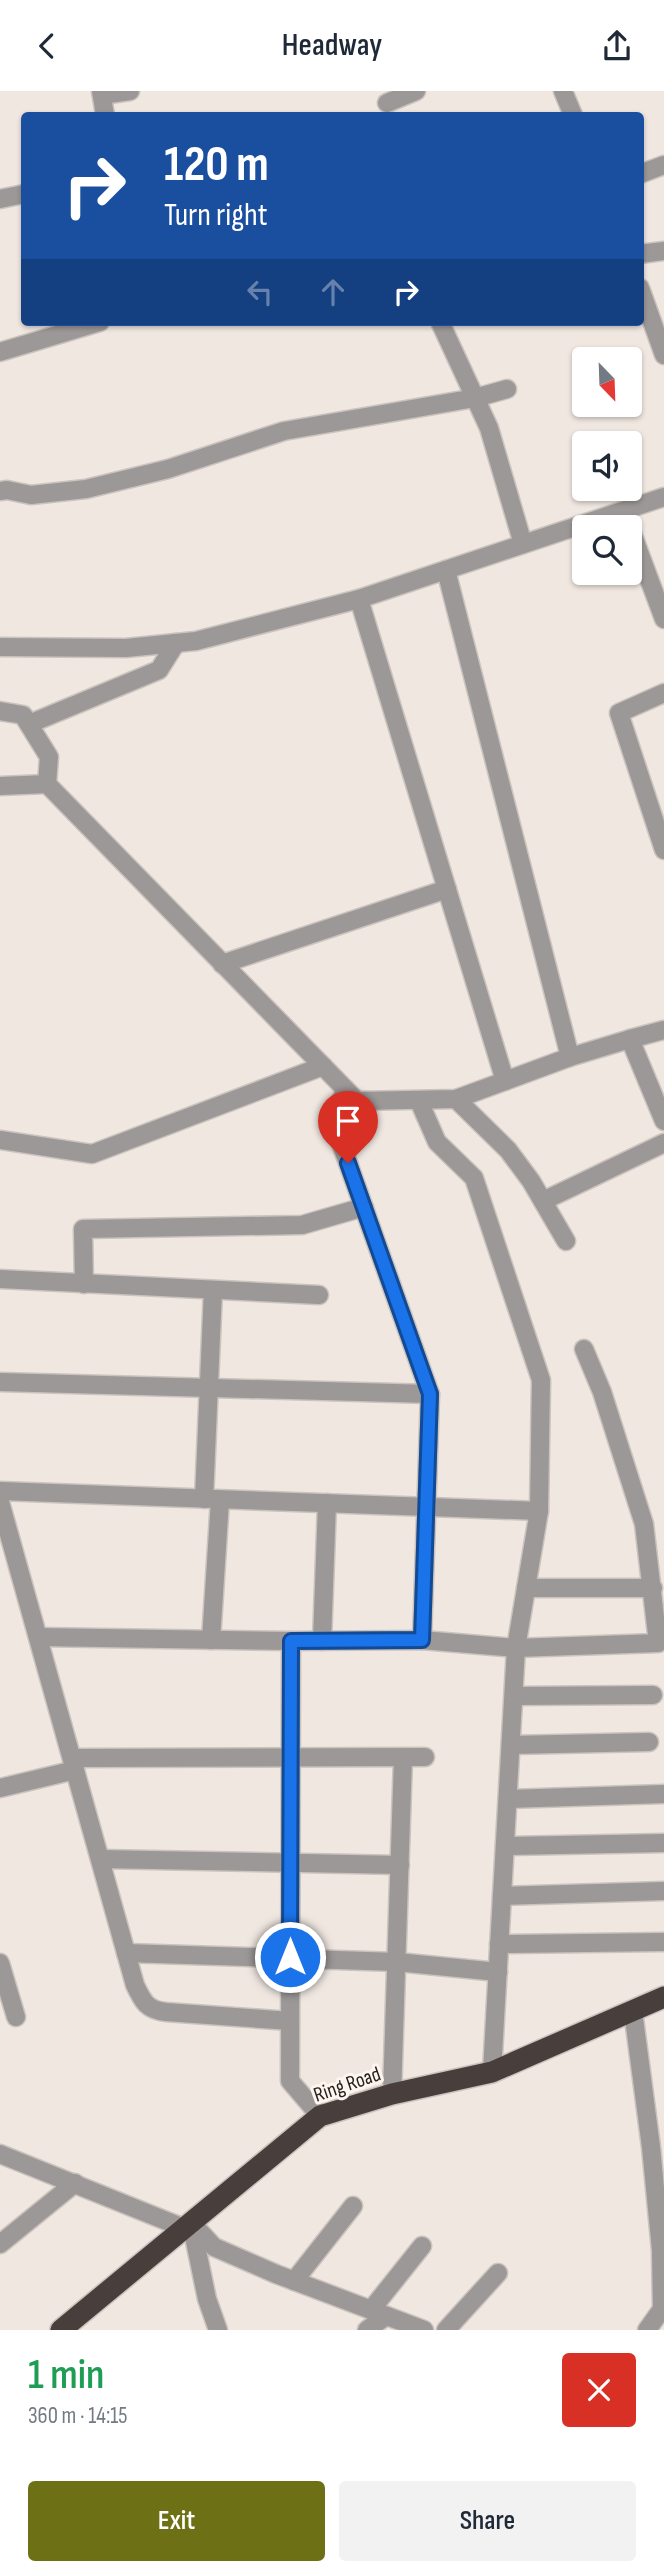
<!DOCTYPE html>
<html lang="en">
<head>
<meta charset="utf-8">
<style>
  body { margin:0; font-family:"Sofia Sans Condensed",sans-serif; background:#f2f2f3; color:#1f2937; height:100vh; display:flex; flex-direction:column; font-size:26px; white-space:nowrap }
  * { box-sizing:border-box; margin:0 }
  p { font-size:23px; color:#747a83 }
  .icon { flex:none; width:38px; height:38px; fill:none; stroke:currentColor; stroke-width:2; stroke-linecap:round; stroke-linejoin:round }
  .map { position:relative; height:2239px; overflow:hidden }
  .sheet { display:flex; flex-direction:column; background:#fff; flex:1 }
  .sheet>* { flex:none }
  .banner { position:absolute; left:21px; top:21px; width:623px; height:214px; border-radius:7px; box-shadow:0 2px 5px #0004; background:#1a4fa0; color:#fff; overflow:hidden }
  .needle { width:46px; rotate:157deg }
  .fabs { position:absolute; left:572px; top:256px; display:grid; gap:14px }
  .fabs a { display:grid; place-items:center; width:70px; height:70px; border-radius:7px; background:#fff; box-shadow:0 2px 5px #0004; font-size:35px }
  .pin { position:absolute; display:grid; place-items:center; width:60px; height:60px; color:#fff; margin:-72px -30px; border-radius:50% 50% 50% 0; rotate:-45deg; box-shadow:0 0 7px #0007 }
  .pin .icon { rotate:45deg }
  .me { position:absolute; width:77px; margin:-38px; rotate:0deg; stroke-linejoin:round; filter:drop-shadow(0 0 5px #0008) }
  .turn { display:flex; align-items:center; gap:24px; height:147px; padding:0 28px; font-size:32px }
  .turn .icon { width:91px; height:91px; stroke-width:2.5 }
  .turn b { display:block; font-size:49px; line-height:60px }
  .lanes { display:flex; align-items:center; height:66px; padding:0 28px; background:#0003; justify-content:center; gap:35px; direction:ltr }
  .lanes .off { opacity:.35 }
  .round { display:grid; place-items:center; flex:none; width:74px; height:74px; border-radius:7px; background:#f2f2f3 }
  .headline { display:flex; align-items:center; justify-content:space-between; height:119px; padding:0 28px }
  h1 { font-size:42px; font-weight:600; line-height:52px; color:#1e9e55 }
  .primary-button { display:flex; gap:14px; margin-top:auto; padding:14px 28px }
  .primary-button a { flex:1; height:80px; border-radius:7px; background:#6e7015; color:#fff; font-size:28px; font-weight:600; line-height:80px; text-align:center }
  .primary-button a+a { background:#f2f2f3; color:#1f2937 }
  header { display:flex; justify-content:space-between; align-items:center; height:91px; padding:0 28px; background:#fff; font-size:32px; font-weight:600 }
  .map>svg:first-child { display:block }
  .lines { fill:none; stroke-linecap:round; stroke-linejoin:round }
  .minor-casing { stroke:#cbc3be; stroke-width:21 }
  .highway-casing { stroke:#cbc3be; stroke-width:24 }
  .minor { stroke:#9c9897; stroke-width:18 }
  .highway { stroke:#483f3c; stroke-width:21 }
  .route-casing { stroke:#114b97; stroke-width:18 }
  .route { stroke:#1a73e8; stroke-width:12 }
  .labels { text-anchor:middle; stroke-width:6; stroke-linejoin:round; paint-order:stroke }
  .street-label { font-size:21px; fill:#24211e; stroke:#fef5ef }
</style>
</head>
<body>
<header><svg class="icon" aria-label="back" viewBox="0 0 24 24"><path d="M15 5l-7 7 7 7"/></svg>Headway<svg class="icon" aria-label="share" viewBox="0 0 24 24"><path d="M12 15V3M7 8l5-5 5 5M5 13v7h14v-7"/></svg></header>
<div class="map">
<svg width="664" height="2239" viewBox="0 0 664 2239">
  <rect width="100%" height="100%" fill="#f0e7e1"/>
  <g class="lines">
    <g class="minor-casing">
      <g id="minor">
        <path d="M101,0L105,24"/>
        <path d="M563,0L573,24"/>
        <path d="M102,4L130,0"/>
        <path d="M387,12L416,0"/>
        <path d="M640,83L664,74"/>
        <path d="M0,108L24,103"/>
        <path d="M640,163L664,160"/>
        <path d="M640,197L664,264"/>
        <path d="M440,231L489,337L523,453"/>
        <path d="M0,261L100,231"/>
        <path d="M0,400L7,399L31,404L86,398L168,378L284,340L475,307L507,298"/>
        <path d="M630,437L664,528"/>
        <path d="M446,479L570,966"/>
        <path d="M359,508L505,990"/>
        <path d="M0,556L126,557L196,550L359,508L664,406"/>
        <path d="M664,602L619,622L664,759"/>
        <path d="M0,620L23,624L49,666L47,693"/>
        <path d="M29,633L159,579L176,552"/>
        <path d="M0,695L47,693L357,1010L456,1008L570,966L630,948L664,1030"/>
        <path d="M222,873L447,798"/>
        <path d="M630,948L664,939"/>
        <path d="M346,999L332,1027L430,1303L422,1549"/>
        <path d="M456,1008L508,1059L531,1090L566,1150"/>
        <path d="M419,1010L437,1051L474,1087L541,1289L539,1420L516,1557L492,1981"/>
        <path d="M0,1049L92,1063L323,975"/>
        <path d="M543,1110L664,1052"/>
        <path d="M0,1188L319,1204"/>
        <path d="M84,1193L83,1138L302,1134L364,1116"/>
        <path d="M0,1291L430,1303"/>
        <path d="M0,1400L539,1420"/>
        <path d="M204,1408L213,1199"/>
        <path d="M0,1411L135,1894C143,1911 147,1919 166,1921L290,1930"/>
        <path d="M526,1497H653"/>
        <path d="M38,1546L291,1550L422,1549L516,1557L658,1552L644,1433L602,1301L584,1258"/>
        <path d="M211,1549L220,1409"/>
        <path d="M291,1550L290,1990L320,2025"/>
        <path d="M322,1550L327,1412"/>
        <path d="M514,1605L653,1604"/>
        <path d="M511,1654L649,1651"/>
        <path d="M72,1667L425,1666"/>
        <path d="M0,1697L75,1679"/>
        <path d="M508,1708L664,1703"/>
        <path d="M505,1755L664,1752"/>
        <path d="M100,1768L400,1774"/>
        <path d="M502,1805L664,1800"/>
        <path d="M499,1853L664,1851"/>
        <path d="M126,1862L397,1871L498,1881"/>
        <path d="M0,1872L16,1926"/>
        <path d="M633,1920L651,2056L661,2159L662,2218L647,2239"/>
        <path d="M392,2003L403,1667"/>
        <path d="M0,2063L184,2137"/>
        <path d="M191,2131L214,2156L276,2183L424,2239"/>
        <path d="M191,2131L207,2208L218,2239"/>
        <path d="M0,2153L75,2092"/>
        <path d="M294,2190L353,2115"/>
        <path d="M371,2219L422,2155"/>
        <path d="M367,2239L386,2225"/>
        <path d="M446,2239L498,2182"/>
      </g>
    </g>
    <g class="highway-casing">
      <path id="highway" d="M61,2239L320,2025L392,2003L492,1981L664,1906"/>
    </g>
    <use href="#minor" class="minor"/>
    <use href="#highway" class="highway"/>
  </g>
  <g class="lines">
    <g class="route-casing">
      <path id="route" d="M290,1866L291,1550L422,1549L430,1303L348,1072"/>
    </g>
    <use href="#route" class="route"/>
  </g>
  <g class="labels">
    <g class="street-label">
      <text transform="translate(347 1993) rotate(-19)" y="7">Ring Road</text>
    </g>
  </g>
</svg>
<div class="fabs">
<a><svg class="needle" viewBox="-14 -14 28 28"><path d="M0-13l5 13h-10z" fill="#e53935"/><path d="M0 13l5-13h-10z" fill="#747a83"/></svg></a>
<a><svg class="icon" aria-label="sound" viewBox="0 0 24 24"><path d="M4 9h4l5-4v14l-5-4H4zM17 9q2 3 0 6"/></svg></a>
<a><svg class="icon" aria-label="search" viewBox="0 0 24 24"><circle cx="10" cy="10" r="6"/><path d="M15 15l6 6"/></svg></a>
</div>
<div class="pin" style="left:348px;top:1072px;background:#d93025"><svg class="icon" aria-label="arrive" viewBox="0 0 24 24"><path d="M6 21V4h12l-3 4 3 4H6"/></svg></div>
<svg class="me" style="left:290px;top:1866px" viewBox="-20 -20 40 40"><circle r="17" fill="#1a73e8" stroke="#fff" stroke-width="3"/><path d="M0-11L8 9 0 5-8 9z" fill="#fff"/></svg>
<div class="banner">
<div class="turn"><svg class="icon" aria-label="right" viewBox="0 0 24 24"><path d="M7 20v-9h11M14 6l5 5-5 5"/></svg><div><b>120 m</b>Turn right</div></div>
<div class="lanes"><svg class="icon off" aria-label="left" viewBox="0 0 24 24"><path d="M17 20v-9H6M10 6l-5 5 5 5"/></svg><svg class="icon off" aria-label="ahead" viewBox="0 0 24 24"><path d="M12 20V5M6 11l6-6 6 6"/></svg><svg class="icon" aria-label="right" viewBox="0 0 24 24"><path d="M7 20v-9h11M14 6l5 5-5 5"/></svg></div>
</div>
</div>
<section class="sheet">
<div class="headline"><div><h1>1 min</h1><p>360 m · 14:15</p></div><a class="round" style="background:#d93025;color:#fff"><svg class="icon" aria-label="close" viewBox="0 0 24 24"><path d="M6 6l12 12M18 6L6 18"/></svg></a></div>
<div class="primary-button"><a>Exit</a><a>Share</a></div>
</section>
</body>
</html>
